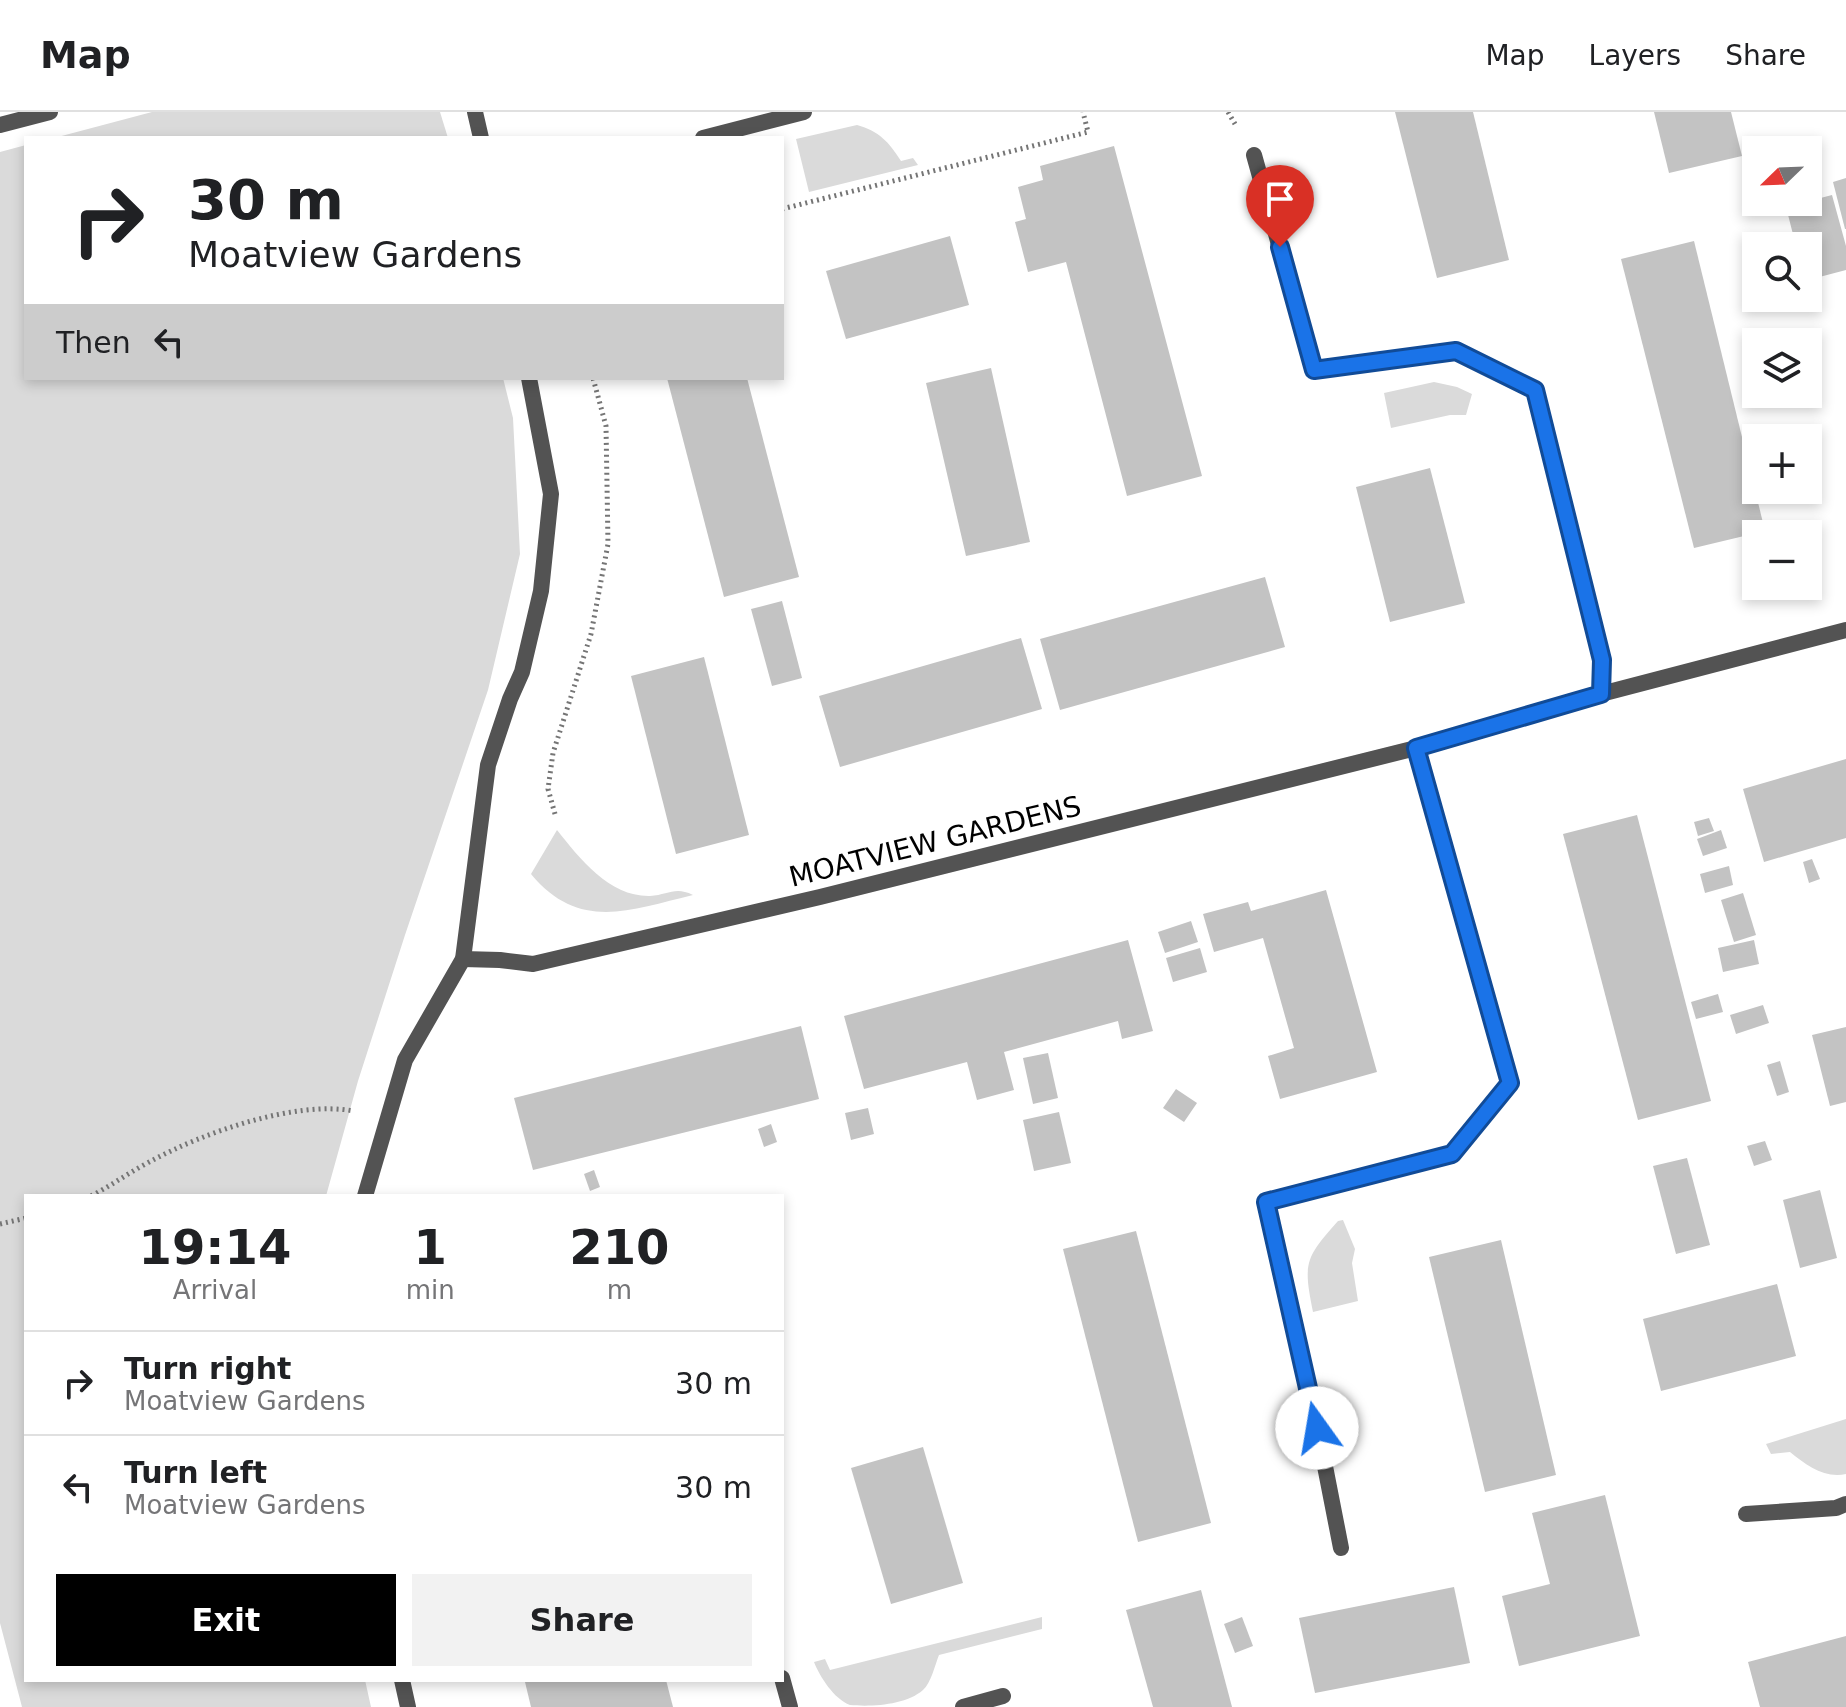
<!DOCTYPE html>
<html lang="en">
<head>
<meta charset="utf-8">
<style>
  body { margin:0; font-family:"DejaVu Sans",sans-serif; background:#f2f2f2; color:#202124; height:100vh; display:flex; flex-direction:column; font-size:30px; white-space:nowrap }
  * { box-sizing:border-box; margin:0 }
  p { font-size:26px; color:#757577 }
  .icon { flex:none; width:44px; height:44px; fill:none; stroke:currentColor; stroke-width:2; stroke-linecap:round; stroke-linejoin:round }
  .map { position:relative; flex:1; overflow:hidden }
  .side { position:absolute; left:24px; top:1082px; width:760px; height:488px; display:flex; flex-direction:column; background:#fff; border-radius:0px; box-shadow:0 4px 12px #0003 }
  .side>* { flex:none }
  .banner { position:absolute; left:24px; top:24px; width:760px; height:244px; border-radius:0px; box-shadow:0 4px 12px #0003; background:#fff; color:#202124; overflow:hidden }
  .needle { width:52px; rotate:247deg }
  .buttons { position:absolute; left:1742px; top:24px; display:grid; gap:16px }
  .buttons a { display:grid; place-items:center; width:80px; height:80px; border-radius:0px; background:#fff; box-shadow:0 4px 12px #0003; font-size:40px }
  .pin { position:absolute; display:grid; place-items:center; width:68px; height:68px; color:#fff; margin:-82px -34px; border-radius:50% 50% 50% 0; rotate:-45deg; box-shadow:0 0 8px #0007 }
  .pin .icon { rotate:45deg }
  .me { position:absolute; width:88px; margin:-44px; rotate:347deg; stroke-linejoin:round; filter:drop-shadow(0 0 6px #0008) }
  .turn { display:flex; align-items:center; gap:28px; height:168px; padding:0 32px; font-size:36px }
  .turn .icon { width:104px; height:104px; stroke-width:2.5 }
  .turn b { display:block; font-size:56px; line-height:68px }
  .then { display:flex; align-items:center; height:76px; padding:0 32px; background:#0003; gap:16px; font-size:30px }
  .eta { display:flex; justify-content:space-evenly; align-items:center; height:136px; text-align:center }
  .eta b { font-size:48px; font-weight:600; line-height:56px }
  .action { display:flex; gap:16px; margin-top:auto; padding:16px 32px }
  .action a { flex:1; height:92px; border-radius:0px; background:#000; color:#fff; font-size:32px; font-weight:600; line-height:92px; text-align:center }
  .action a+a { background:#f2f2f2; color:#202124 }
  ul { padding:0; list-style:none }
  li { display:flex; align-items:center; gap:24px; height:104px; padding:0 32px; border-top:2px solid #e0e0e0 }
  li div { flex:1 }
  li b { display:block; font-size:30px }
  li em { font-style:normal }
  header { display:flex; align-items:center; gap:48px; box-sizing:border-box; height:112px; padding:0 40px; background:#fff; border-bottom:2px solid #e0e0e0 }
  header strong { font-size:38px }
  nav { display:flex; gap:44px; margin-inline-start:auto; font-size:28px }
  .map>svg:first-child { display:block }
  .green { fill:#dadada }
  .building { fill:#c3c3c3 }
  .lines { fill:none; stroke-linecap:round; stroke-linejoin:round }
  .path { stroke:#757575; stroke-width:5; stroke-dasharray:2 4; stroke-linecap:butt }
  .minor { stroke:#535353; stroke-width:16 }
  .route-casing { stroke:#114b97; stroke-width:20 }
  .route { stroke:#1a73e8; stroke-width:14 }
  .labels { text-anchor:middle; stroke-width:7; stroke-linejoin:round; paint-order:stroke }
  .street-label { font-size:28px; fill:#000; stroke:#fff }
</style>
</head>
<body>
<header>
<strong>Map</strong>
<nav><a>Map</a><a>Layers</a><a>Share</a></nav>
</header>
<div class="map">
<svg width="1846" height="1595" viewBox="0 0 1846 1595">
  <rect width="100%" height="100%" fill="#fff"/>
  <g class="green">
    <path d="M152,0H440L448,26H54Z"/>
    <path d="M857,13C879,19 889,30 901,49L913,46L918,53L809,80L796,27Z"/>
    <path d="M26,33V266H503L513,306L520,442L488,578L405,823L358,969L326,1084H26V1568H365L371,1595H22L0,1511V40Z"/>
    <path d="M1434,270L1457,275L1472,282L1466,303H1450L1391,316L1384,281Z"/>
    <path d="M557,718C580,747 610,785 650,784C668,783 675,774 693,783C630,798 579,820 531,762Z"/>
    <path d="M1343,1108L1355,1137L1352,1151L1358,1189L1313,1200C1303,1151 1305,1146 1338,1109Z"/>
    <path d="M1846,1307V1362C1825,1367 1806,1353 1790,1340L1771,1342L1766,1332Z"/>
    <path d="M1042,1505V1517L939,1543C935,1553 931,1571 923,1578C906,1593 872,1595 850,1593C834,1587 820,1565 814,1550L825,1547L830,1558Z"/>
  </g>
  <g class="building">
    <path d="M1395,0H1473L1509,148L1437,166Z"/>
    <path d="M1654,0H1731L1742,44L1669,61Z"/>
    <path d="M1114,34L1202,364L1127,384L1066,150L1028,160L1015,110L1026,107L1018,75L1043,68L1040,54Z"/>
    <path d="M1846,66V117H1845L1833,70Z"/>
    <path d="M1832,83L1846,134V158L1808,168V134H1796L1786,95Z"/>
    <path d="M950,124L969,193L846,227L826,159Z"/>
    <path d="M1694,129L1765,419L1694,436L1621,147Z"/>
    <path d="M991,256L1030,430L966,444L926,271Z"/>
    <path d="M667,266H747L799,465L724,485Z"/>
    <path d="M1430,356L1465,491L1390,510L1356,375Z"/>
    <path d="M1265,465L1285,535L1060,598L1040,527Z"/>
    <path d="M782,489L802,566L772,574L751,497Z"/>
    <path d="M1021,526L1042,597L840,655L819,584Z"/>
    <path d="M704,545L749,723L676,742L631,564Z"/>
    <path d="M1846,647V726L1764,750L1743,677Z"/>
    <path d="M1637,703L1711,989L1638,1008L1563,722Z"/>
    <path d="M1709,706L1714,719L1698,724L1694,710Z"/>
    <path d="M1721,718L1727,736L1703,744L1697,727Z"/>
    <path d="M1812,747L1820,767L1809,771L1803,750Z"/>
    <path d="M1729,754L1733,773L1705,781L1700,762Z"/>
    <path d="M1326,778L1377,960L1280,987L1268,944L1294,936L1263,826L1214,840L1203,802L1248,790L1251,799Z"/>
    <path d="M1743,781L1756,823L1734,830L1721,788Z"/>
    <path d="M1191,809L1198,830L1165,841L1158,820Z"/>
    <path d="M1128,828L1153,919L1122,927L1118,909L1004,940L1014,978L977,988L967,950L864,977L844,904Z"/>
    <path d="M1754,828L1759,852L1723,860L1718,836Z"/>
    <path d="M1200,836L1207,860L1173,870L1166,846Z"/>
    <path d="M1718,882L1723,900L1696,907L1691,890Z"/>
    <path d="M1763,893L1769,911L1736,922L1730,903Z"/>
    <path d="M801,914L819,987L533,1058L514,986Z"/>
    <path d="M1846,915V990L1830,994L1812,923Z"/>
    <path d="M1048,941L1058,986L1033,992L1023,946Z"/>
    <path d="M1780,949L1789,980L1777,984L1767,953Z"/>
    <path d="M1176,977L1197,991L1184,1010L1163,996Z"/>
    <path d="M868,996L874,1022L851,1028L845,1001Z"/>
    <path d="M1059,1000L1071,1051L1034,1059L1023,1008Z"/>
    <path d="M771,1012L777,1030L764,1035L758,1017Z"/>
    <path d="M1765,1029L1772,1048L1754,1054L1747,1034Z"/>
    <path d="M1687,1046L1710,1133L1676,1142L1653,1054Z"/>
    <path d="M594,1058L600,1075L590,1079L584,1062Z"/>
    <path d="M1820,1078L1837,1146L1800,1156L1783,1088Z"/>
    <path d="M1136,1119L1211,1411L1138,1430L1063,1137Z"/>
    <path d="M1501,1128L1556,1363L1485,1380L1429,1145Z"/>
    <path d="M1777,1172L1796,1244L1661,1279L1643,1207Z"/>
    <path d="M923,1335L963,1471L891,1492L851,1356Z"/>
    <path d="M1605,1383L1640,1524L1519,1554L1502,1484L1550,1472L1532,1401Z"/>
    <path d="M1454,1475L1470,1551L1315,1581L1299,1506Z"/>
    <path d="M1201,1478L1232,1595H1153L1126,1498Z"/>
    <path d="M1242,1505L1253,1534L1235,1541L1224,1512Z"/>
    <path d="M1846,1524V1595H1760L1748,1550Z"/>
    <path d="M534,1568H666L673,1595H531L525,1570Z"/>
  </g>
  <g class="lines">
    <g class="path">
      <path d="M1228,0L1235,12"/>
      <path d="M782,97L1088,20L1083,0"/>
      <path d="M555,702L548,677L553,641L591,522L608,432L606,314L593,266"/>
      <path d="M91,1084C112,1073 130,1060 151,1049C203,1021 295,988 354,999"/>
      <path d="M0,1112L26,1106"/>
    </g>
    <g class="minor">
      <path d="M475,0L481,26"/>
      <path d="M0,13L50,0"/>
      <path d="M703,26L804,0"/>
      <path d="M1254,43L1314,258L1456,239L1535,278L1602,548L1601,582"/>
      <path d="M463,847L500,848L533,852L820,785L1416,636L1601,582L1846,518"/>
      <path d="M365,1084L405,948L463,847L488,653L510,587L522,560L541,479L551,382L529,266"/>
      <path d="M1746,1402L1836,1396L1846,1392"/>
      <path d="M1341,1436L1323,1344L1266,1090L1452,1042L1510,971L1416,636"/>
      <path d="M782,1566L790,1595"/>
      <path d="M402,1568L408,1595"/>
      <path d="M963,1595L1003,1584"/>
    </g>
  </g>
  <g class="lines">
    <g class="route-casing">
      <path id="route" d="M1280,135L1314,258L1456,239L1535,278L1602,548L1601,582L1416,636L1510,971L1452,1042L1266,1090L1317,1316"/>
    </g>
    <use href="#route" class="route"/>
  </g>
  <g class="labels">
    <g class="street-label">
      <text transform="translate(935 729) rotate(-14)" y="10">MOATVIEW GARDENS</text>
    </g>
  </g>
</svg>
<div class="buttons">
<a><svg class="needle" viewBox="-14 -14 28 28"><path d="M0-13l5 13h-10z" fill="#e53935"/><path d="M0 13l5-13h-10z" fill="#757577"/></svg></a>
<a><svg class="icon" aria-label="search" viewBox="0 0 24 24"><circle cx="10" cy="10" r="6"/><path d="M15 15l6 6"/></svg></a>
<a><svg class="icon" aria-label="layers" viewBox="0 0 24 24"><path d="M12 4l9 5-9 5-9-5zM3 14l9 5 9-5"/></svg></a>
<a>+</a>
<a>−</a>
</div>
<div class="pin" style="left:1280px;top:135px;background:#d93025"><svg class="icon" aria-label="arrive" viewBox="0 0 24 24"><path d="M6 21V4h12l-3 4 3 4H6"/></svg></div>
<svg class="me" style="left:1317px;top:1316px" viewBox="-20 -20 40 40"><circle r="19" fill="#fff"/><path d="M0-13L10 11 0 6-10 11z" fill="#1a73e8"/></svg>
<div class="banner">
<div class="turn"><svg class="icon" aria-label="right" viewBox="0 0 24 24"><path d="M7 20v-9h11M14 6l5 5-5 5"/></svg><div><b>30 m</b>Moatview Gardens</div></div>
<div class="then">Then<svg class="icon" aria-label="left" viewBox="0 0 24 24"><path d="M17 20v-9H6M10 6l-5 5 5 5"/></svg></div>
</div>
<section class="side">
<div class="eta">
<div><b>19:14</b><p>Arrival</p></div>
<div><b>1</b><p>min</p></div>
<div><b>210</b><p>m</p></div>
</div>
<ul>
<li><svg class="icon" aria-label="right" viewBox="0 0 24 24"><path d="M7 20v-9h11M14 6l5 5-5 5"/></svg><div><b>Turn right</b><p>Moatview Gardens</p></div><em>30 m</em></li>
<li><svg class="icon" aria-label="left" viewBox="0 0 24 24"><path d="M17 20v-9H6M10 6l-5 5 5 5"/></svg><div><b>Turn left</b><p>Moatview Gardens</p></div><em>30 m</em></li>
</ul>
<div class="action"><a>Exit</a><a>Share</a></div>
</section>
</div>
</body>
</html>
